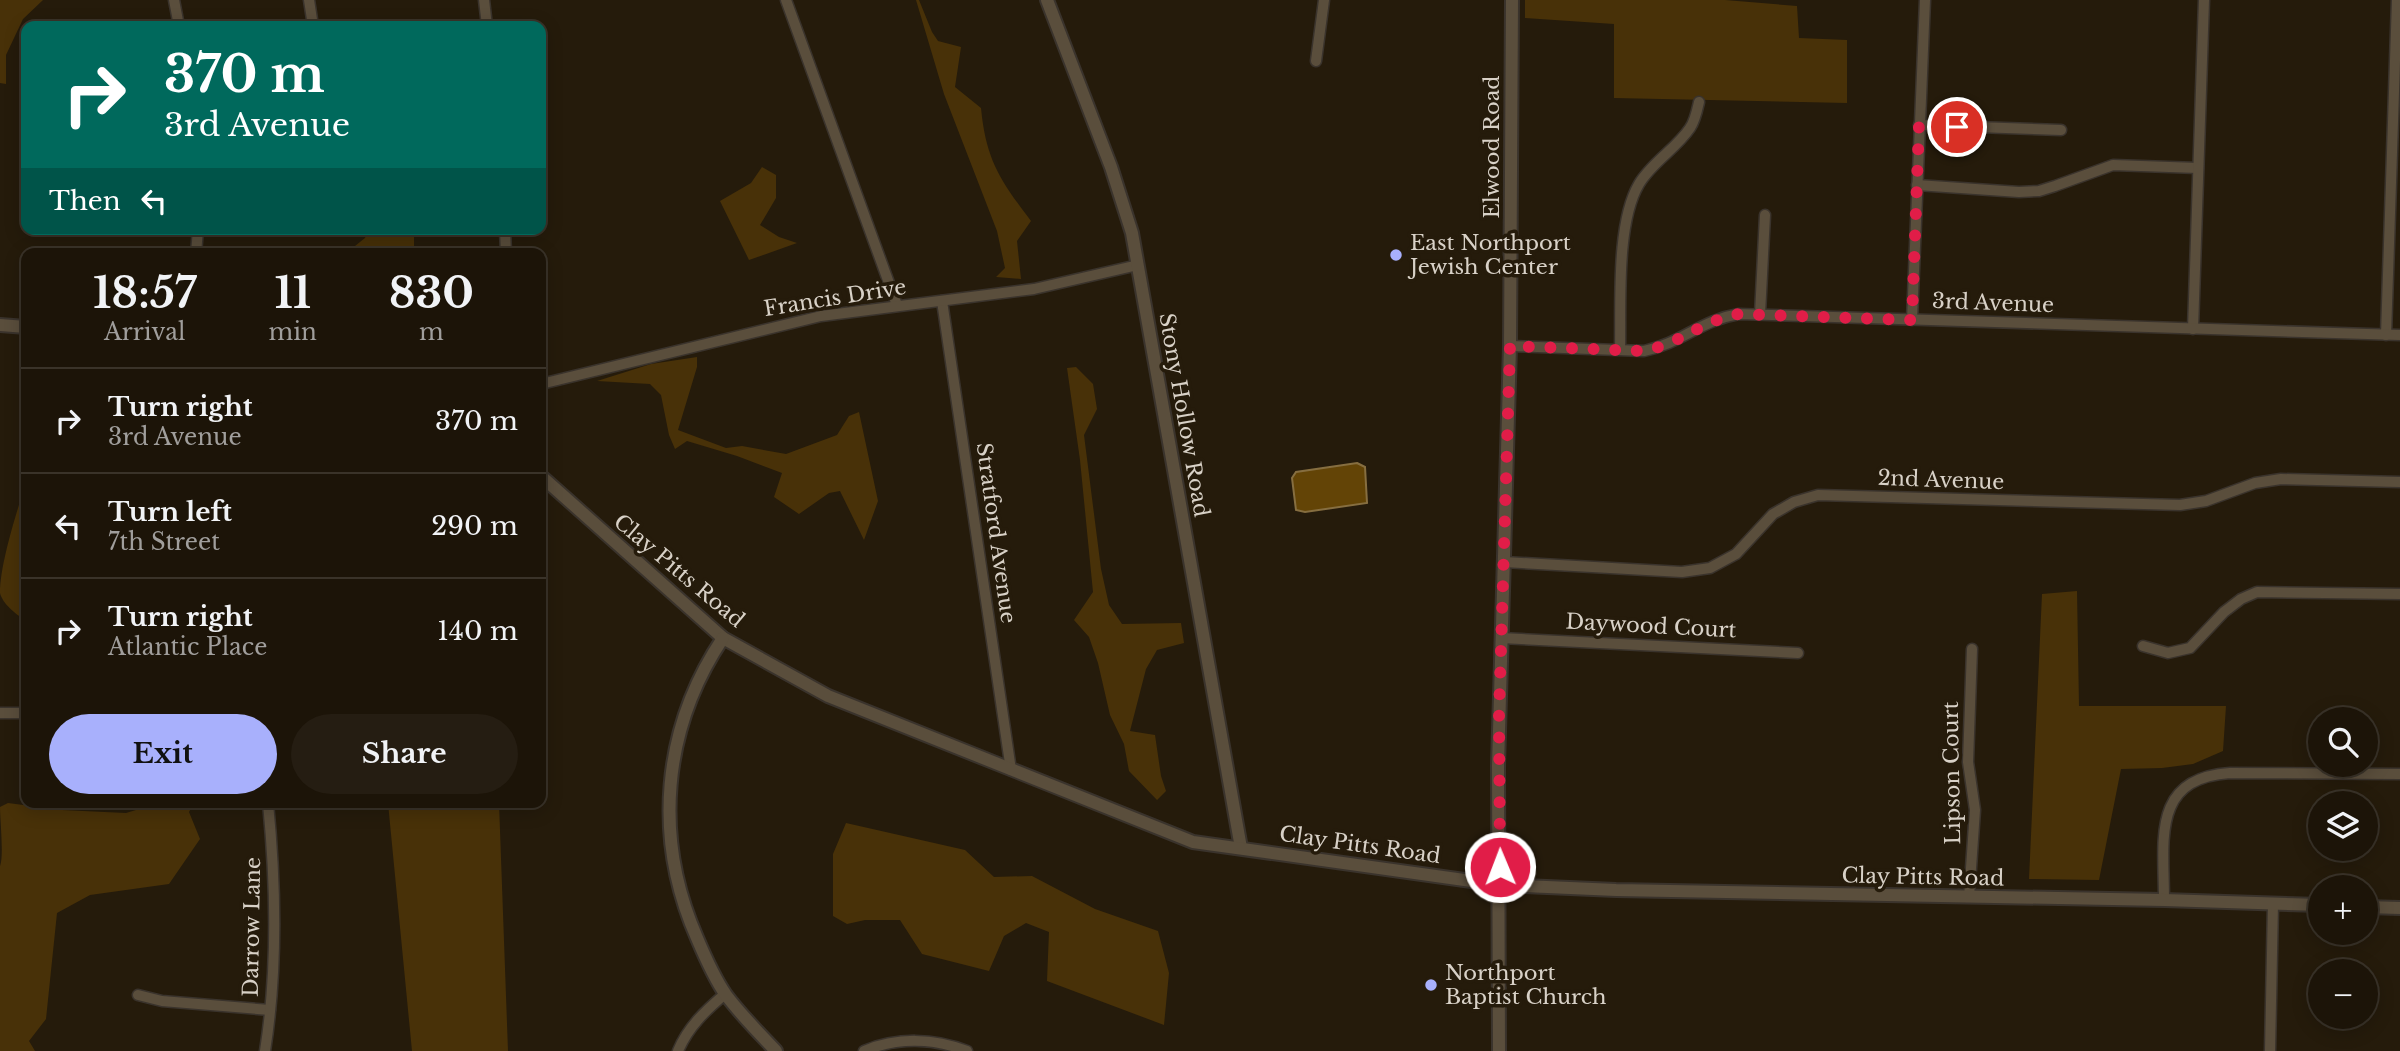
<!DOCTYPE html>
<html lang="en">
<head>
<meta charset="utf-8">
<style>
  body { margin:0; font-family:"Libre Baskerville",serif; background:#251d12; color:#f1f3f6; height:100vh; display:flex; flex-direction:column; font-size:26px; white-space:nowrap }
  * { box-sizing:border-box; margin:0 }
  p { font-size:23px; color:#a09e9c }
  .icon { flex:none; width:38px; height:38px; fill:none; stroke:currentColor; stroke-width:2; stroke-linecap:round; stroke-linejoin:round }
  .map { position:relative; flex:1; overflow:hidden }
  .sheet { position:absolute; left:21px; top:248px; width:525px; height:560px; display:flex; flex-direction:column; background:#1c1408; border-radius:14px; box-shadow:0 4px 18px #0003,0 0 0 2px #3a3329 }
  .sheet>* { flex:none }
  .guide { position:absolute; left:21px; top:21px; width:525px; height:214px; border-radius:14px; box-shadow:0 4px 18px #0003,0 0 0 2px #3a3329; background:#00695c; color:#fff; overflow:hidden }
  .fabs { position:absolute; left:2308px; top:707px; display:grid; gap:14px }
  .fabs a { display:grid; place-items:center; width:70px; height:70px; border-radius:50%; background:#1c1408; box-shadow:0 4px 18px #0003,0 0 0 2px #3a3329; font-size:35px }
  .pin { position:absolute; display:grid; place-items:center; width:60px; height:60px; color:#fff; margin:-30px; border:4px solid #fff; border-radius:50%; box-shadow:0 2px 7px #0007 }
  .me { position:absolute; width:77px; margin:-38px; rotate:359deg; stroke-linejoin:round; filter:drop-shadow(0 0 5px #0008) }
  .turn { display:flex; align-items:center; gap:24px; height:147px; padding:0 28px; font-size:32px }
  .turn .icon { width:91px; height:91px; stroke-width:2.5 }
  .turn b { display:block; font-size:49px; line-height:60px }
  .then { display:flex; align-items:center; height:66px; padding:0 28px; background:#0003; gap:14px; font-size:26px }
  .eta { display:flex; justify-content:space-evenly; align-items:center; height:119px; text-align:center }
  .eta b { font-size:42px; font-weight:800; line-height:49px }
  .cta { display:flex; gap:14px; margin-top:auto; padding:14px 28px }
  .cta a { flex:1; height:80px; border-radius:42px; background:#a8b0fc; color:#111; font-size:28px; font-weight:800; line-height:80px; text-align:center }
  .cta a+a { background:#251d12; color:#f1f3f6 }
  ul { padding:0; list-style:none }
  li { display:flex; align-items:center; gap:21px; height:105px; padding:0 28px; border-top:2px solid #3a3329 }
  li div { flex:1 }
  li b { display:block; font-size:26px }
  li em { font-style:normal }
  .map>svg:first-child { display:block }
  .green { fill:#483108 }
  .water { fill:#634406; stroke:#866e40; stroke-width:2 }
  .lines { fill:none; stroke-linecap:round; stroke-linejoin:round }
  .minor-casing { stroke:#3a332c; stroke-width:13 }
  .tertiary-casing { stroke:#3a332c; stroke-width:16 }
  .secondary-casing { stroke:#3a332c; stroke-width:16 }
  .minor { stroke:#5a4e3c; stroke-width:10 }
  .tertiary { stroke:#5a4e3c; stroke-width:12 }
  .secondary { stroke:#5a4e3c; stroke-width:12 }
  .route { stroke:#e11d48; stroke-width:12; stroke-dasharray:0 21.6 }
  .poi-dot { fill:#a8b0fc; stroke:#251b0b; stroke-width:2.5 }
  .labels { text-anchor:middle; stroke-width:7; stroke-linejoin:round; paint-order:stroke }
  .street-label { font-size:21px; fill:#d8d1c7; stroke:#251b0b }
  .poi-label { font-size:21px; fill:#d8d1c7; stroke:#251b0b; text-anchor:start }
</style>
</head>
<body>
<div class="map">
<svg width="2400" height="1051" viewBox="0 0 2400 1051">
  <rect width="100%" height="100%" fill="#251b0b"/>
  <g class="green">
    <path d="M0,0H43L23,19L6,55V84L0,83Z"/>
    <path d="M916,0H919L932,32L938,41L961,47L955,87L981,108C986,160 1000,180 1031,221L1017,241L1021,279L996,277L1005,268L997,231L944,94Z"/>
    <path d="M1525,0H1725L1797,6L1799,38L1847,40V103L1614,98V24L1525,18Z"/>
    <path d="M762,167L776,175V198L760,225L779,237L797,243L749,260L720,201L751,183Z"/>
    <path d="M368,229H421L414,235V254H345L365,238Z"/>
    <path d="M697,357V367L678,430L726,448L742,446L786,454L837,435L849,416L859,412L878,501L864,540L840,491L829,493L799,514L774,497L782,473L737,456L687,441L675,449L669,435L661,395L650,384L597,381L651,364Z"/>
    <path d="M1076,367L1093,384L1097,409L1084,435L1101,569L1109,605L1122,624L1181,623L1184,643L1157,650L1146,669L1130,731L1155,735L1161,776L1166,791L1157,800L1129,771L1124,744L1110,715L1098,663L1089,637L1074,620L1093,592L1080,460L1067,368Z"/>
    <path d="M22,495L26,496V620C17,616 2,603 0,593C0,566 14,521 22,495Z"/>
    <path d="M2077,591L2079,706H2226L2223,751L2193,764L2162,768L2121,769L2099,880L2029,879L2042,594Z"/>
    <path d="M8,803L62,810L126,813L159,803H194L189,812L200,839L169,884L90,895L57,913L46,1019L29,1041L35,1051H0V866C4,856 0,820 0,807Z"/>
    <path d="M388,803H499L508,1051H412Z"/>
    <path d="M846,823L965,850L994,877L1032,876L1095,909L1158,931L1169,973L1164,1025L1047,981L1049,932L1026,923L1004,936L989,971L922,954L900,920H865L847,924L833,916V854Z"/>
  </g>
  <path class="water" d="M1357,463L1365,467L1367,503L1305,512L1296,510L1292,478L1296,472Z"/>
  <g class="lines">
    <g class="minor-casing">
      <g id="minor">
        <path d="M174,0L179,26"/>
        <path d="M309,0L313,26"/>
        <path d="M484,0L487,26"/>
        <path d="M786,0L897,305"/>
        <path d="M1316,61L1324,0"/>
        <path d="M1919,125L2061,130"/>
        <path d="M1917,185L2019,192L2039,191L2055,186L2113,165L2198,168"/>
        <path d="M505,229L506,254"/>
        <path d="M196,254L198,229"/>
        <path d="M942,301L1011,770"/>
        <path d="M1760,314L1765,215"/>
        <path d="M1912,320L1925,0"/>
        <path d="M2193,329L2204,0"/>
        <path d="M2386,335L2397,0"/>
        <path d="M1510,346L1644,351C1682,343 1701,320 1739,314L2400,335"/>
        <path d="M1620,349C1621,303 1616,223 1639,184C1652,162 1676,149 1690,128C1695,121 1697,111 1699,102"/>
        <path d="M541,384L821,316L1034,289L1138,265"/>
        <path d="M1504,562L1682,572L1710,568L1736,554L1773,514L1794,502L1818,495L2180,505L2206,501L2255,483L2281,479L2400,482"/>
        <path d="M1501,638L1798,653"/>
        <path d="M2143,646L2168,653L2190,648L2224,612L2241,599L2257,592L2400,594"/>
        <path d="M0,713H26"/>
        <path d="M1969,897L1975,810L1968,762L1972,649"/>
        <path d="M2164,900C2164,840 2151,778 2230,773L2400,774"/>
        <path d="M138,995L162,1001L270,1010"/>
        <path d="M265,1051C278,969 276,885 268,803"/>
        <path d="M678,1051C688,1027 705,1011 725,994"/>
        <path d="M864,1051C897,1037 934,1038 967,1051"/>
        <path d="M2270,1051L2273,904"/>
      </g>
    </g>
    <g class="tertiary-casing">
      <g id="tertiary">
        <path d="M1047,0L1111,167L1132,233L1241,848"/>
        <path d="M0,325L26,327"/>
        <path d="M541,476L723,638L828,696L1193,842L1500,885L1616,890L2164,900L2320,905"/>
        <path d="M723,638C662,729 653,838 697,938C705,957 714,978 726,995C741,1015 759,1033 776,1051"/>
        <path d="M2366,907L2400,908"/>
      </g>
    </g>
    <g class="secondary-casing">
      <path id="secondary" d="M1499,1051L1498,766L1510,346L1512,0"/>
    </g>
    <use href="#minor" class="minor"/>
    <use href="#tertiary" class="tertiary"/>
    <use href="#secondary" class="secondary"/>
  </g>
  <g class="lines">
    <path class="route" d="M1500,867L1499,714L1510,346L1644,351C1682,343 1701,321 1739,314L1912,320L1919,125L1957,127"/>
  </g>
  <g class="poi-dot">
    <circle cx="1396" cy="255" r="7"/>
    <circle cx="1431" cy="985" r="7"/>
  </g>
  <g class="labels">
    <g class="street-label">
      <text transform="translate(1492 147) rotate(-90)" y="7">Elwood Road</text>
      <text transform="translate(835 298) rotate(-9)" y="7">Francis Drive</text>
      <text transform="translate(1993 303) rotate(2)" y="7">3rd Avenue</text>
      <text transform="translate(1184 415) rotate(80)" y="7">Stony Hollow Road</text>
      <text transform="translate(1941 480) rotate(2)" y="7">2nd Avenue</text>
      <text transform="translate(996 533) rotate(82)" y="7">Stratford Avenue</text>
      <text transform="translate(679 571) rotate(40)" y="7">Clay Pitts Road</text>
      <text transform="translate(1651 626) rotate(3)" y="7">Daywood Court</text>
      <text transform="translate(1952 773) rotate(-91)" y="7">Lipson Court</text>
      <text transform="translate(1360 845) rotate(8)" y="7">Clay Pitts Road</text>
      <text transform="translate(1923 877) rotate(1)" y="7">Clay Pitts Road</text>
      <text transform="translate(252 927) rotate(-89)" y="7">Darrow Lane</text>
    </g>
    <g class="poi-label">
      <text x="1410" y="250">East Northport<tspan x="1410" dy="24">Jewish Center</tspan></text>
      <text x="1445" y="980">Northport<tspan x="1445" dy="24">Baptist Church</tspan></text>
    </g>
  </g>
</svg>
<div class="fabs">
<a><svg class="icon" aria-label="search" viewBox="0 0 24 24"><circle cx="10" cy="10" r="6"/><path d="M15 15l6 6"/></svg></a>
<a><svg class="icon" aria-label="layers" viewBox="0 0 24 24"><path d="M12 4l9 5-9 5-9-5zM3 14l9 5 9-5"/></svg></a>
<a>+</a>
<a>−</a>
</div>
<div class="pin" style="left:1957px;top:127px;background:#d93025"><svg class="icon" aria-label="arrive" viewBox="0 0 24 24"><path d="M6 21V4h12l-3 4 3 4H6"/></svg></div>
<svg class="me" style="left:1500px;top:867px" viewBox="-20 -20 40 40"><circle r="17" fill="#e11d48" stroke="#fff" stroke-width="3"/><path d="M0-11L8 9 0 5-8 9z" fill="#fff"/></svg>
<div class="guide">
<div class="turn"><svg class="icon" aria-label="right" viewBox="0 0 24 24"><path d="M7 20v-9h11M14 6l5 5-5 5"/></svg><div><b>370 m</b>3rd Avenue</div></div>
<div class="then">Then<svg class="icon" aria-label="left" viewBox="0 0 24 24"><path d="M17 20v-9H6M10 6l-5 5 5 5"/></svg></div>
</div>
<section class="sheet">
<div class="eta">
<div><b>18:57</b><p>Arrival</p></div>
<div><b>11</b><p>min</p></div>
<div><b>830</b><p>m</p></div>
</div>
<ul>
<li><svg class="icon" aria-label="right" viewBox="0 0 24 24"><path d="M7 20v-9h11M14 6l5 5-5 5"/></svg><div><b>Turn right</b><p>3rd Avenue</p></div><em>370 m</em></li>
<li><svg class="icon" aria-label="left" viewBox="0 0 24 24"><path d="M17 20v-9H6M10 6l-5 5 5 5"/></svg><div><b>Turn left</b><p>7th Street</p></div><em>290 m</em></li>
<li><svg class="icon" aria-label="right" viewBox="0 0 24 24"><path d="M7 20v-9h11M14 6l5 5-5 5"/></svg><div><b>Turn right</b><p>Atlantic Place</p></div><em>140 m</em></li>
</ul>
<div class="cta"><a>Exit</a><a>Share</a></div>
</section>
</div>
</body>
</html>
